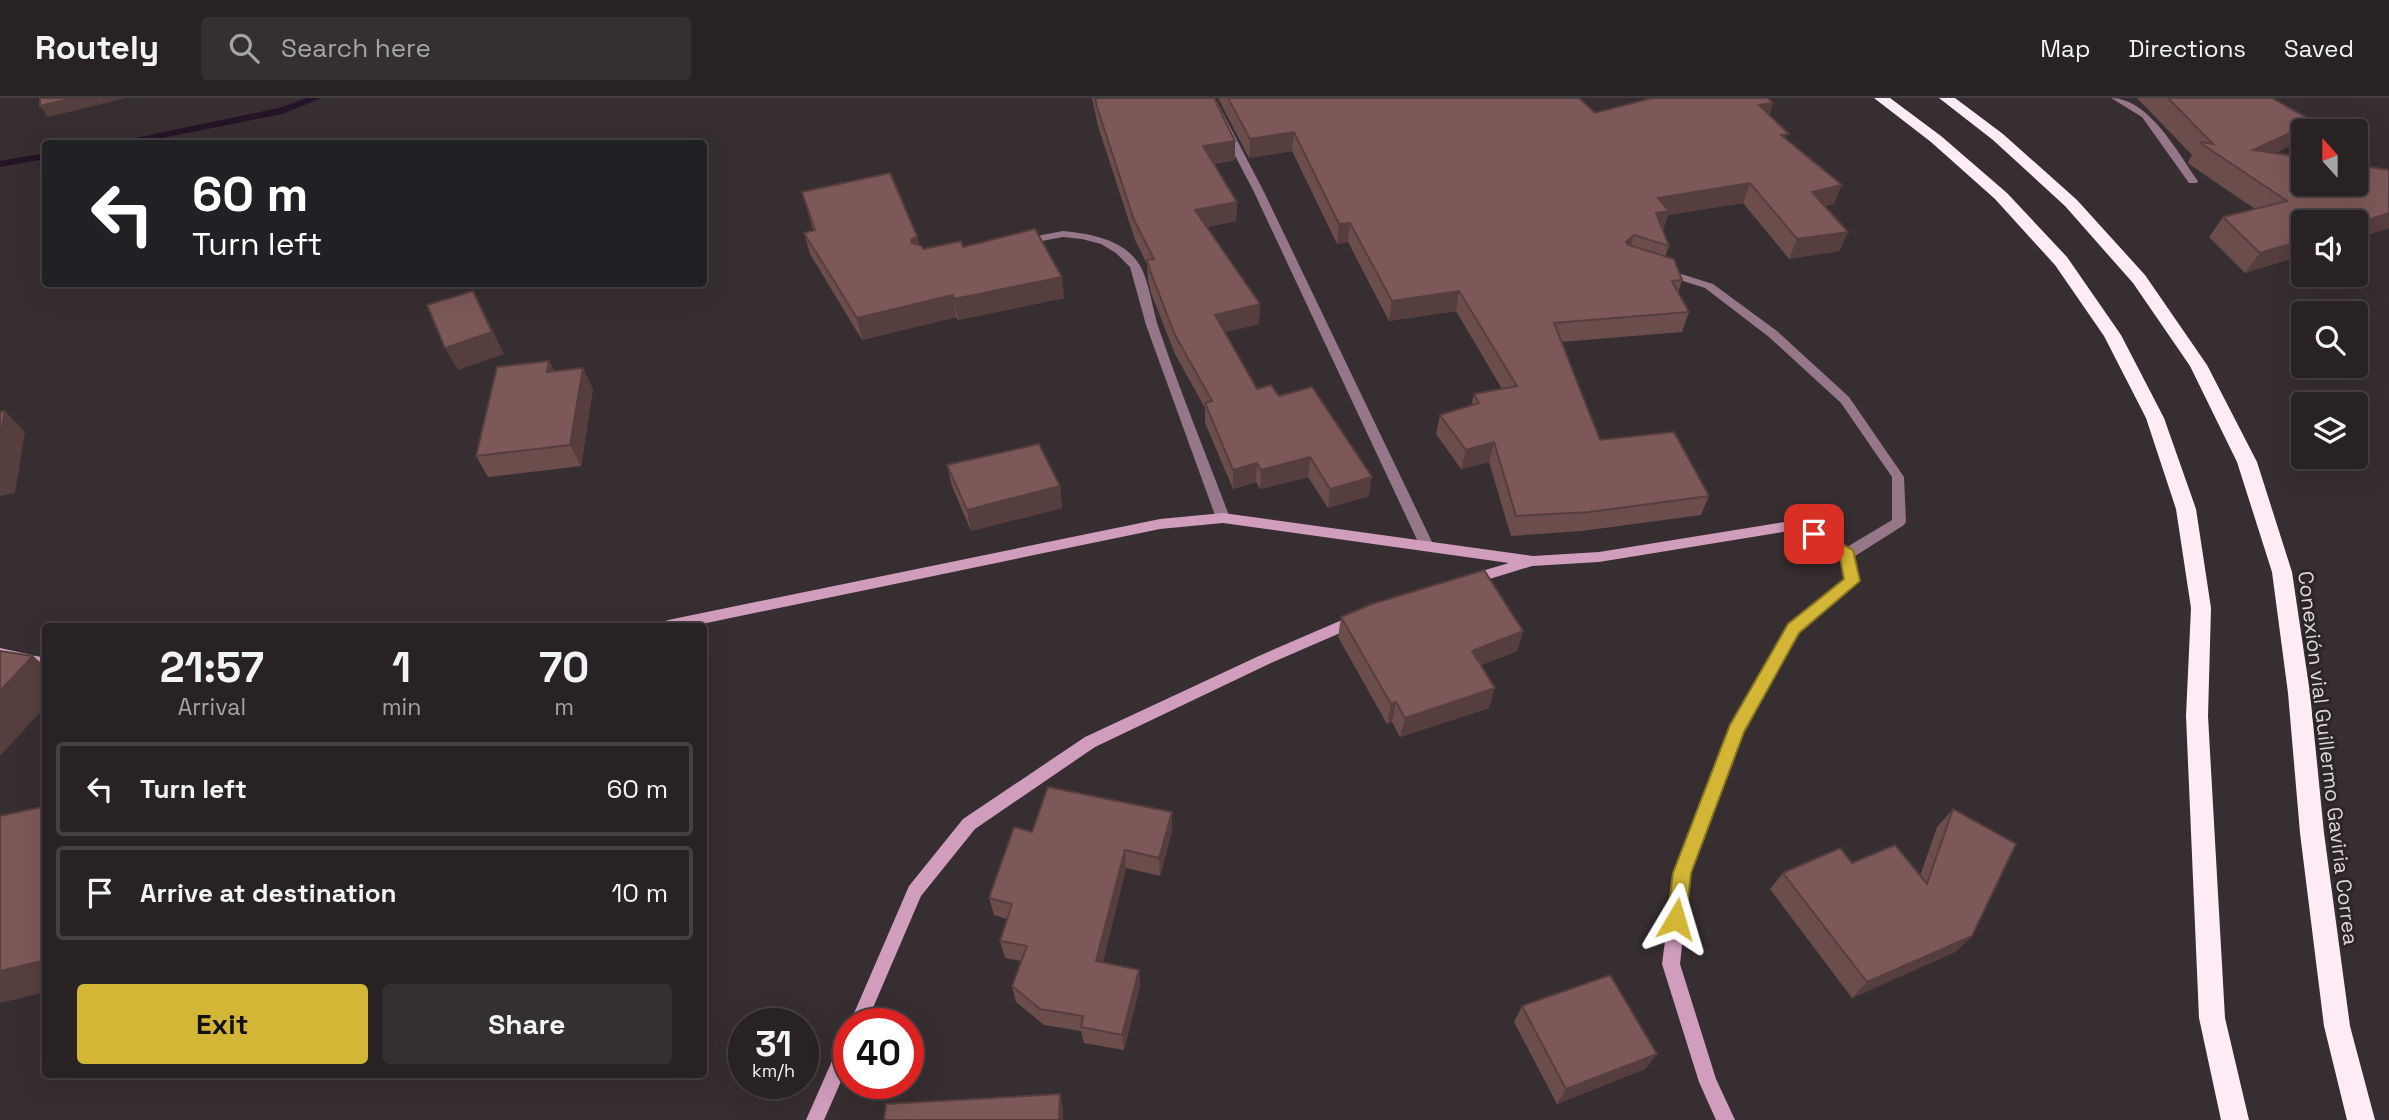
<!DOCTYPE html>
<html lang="en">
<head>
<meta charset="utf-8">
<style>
  body { margin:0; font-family:"Space Grotesk",sans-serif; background:#342f31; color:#f1f3f6; height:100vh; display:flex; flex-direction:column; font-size:26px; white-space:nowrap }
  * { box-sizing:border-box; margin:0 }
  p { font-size:23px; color:#a5a4a6 }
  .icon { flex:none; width:38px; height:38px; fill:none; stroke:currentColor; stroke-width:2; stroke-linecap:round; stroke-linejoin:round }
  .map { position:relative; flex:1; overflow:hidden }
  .drawer { position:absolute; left:42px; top:525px; width:665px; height:455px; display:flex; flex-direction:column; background:#282224; border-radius:7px; box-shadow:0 7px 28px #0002,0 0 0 2px #443f41 }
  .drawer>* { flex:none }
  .hud { position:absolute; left:42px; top:42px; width:665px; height:147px; border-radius:7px; box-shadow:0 7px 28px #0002,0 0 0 2px #443f41; background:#202124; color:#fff; overflow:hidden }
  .needle { width:46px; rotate:339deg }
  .fabs { position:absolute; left:2291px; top:21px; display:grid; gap:14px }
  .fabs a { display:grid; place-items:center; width:77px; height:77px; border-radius:7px; background:#282224; box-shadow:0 7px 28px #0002,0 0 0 2px #443f41; font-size:35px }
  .speed { position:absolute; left:728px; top:910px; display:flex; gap:14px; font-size:35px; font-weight:700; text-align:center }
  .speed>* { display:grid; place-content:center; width:91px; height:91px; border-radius:50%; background:#282224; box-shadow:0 7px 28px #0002,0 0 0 2px #443f41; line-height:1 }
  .speed small { font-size:18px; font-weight:400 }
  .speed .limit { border:10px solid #d22; background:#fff; color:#111 }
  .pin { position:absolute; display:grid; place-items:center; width:60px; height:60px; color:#fff; margin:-30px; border-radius:14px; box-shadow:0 4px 10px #0006 }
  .me { position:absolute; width:77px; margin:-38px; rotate:7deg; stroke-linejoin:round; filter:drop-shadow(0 0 5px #0008) }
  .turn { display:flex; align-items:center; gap:24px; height:147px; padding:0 35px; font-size:32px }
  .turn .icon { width:91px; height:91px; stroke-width:2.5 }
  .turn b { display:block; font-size:49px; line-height:60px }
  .eta { display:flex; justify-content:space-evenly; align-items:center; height:119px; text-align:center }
  .eta b { font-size:42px; font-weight:700; line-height:49px }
  .primary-button { display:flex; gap:14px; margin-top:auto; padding:14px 35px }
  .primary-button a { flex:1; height:80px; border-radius:7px; background:#d3b635; color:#111; font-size:28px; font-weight:700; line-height:80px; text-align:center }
  .primary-button a+a { background:#342f31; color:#f1f3f6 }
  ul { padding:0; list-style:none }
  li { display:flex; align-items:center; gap:21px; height:94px; margin:0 14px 10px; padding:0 21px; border:4px solid #443f41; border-radius:7px }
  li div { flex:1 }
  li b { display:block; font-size:26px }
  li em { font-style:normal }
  header { display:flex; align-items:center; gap:42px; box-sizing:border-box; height:98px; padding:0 35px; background:#282224; border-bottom:2px solid #443f41 }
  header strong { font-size:33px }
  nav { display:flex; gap:38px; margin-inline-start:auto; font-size:24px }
  .search { width:490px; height:63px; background:#342f31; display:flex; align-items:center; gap:18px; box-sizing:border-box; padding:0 24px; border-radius:7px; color:#a5a4a6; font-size:26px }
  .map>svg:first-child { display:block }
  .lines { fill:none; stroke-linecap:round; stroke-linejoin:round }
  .stream { fill:#251328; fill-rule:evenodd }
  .lane { fill:#967689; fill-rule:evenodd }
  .street { fill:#967689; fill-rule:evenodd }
  .secondary { fill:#d09dbc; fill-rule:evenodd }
  .highway { fill:#fdecf5; fill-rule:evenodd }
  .wall { fill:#6b4d4c }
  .shaded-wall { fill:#573e3e }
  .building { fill:#7c5958; stroke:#573e3e; stroke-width:2 }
  .route { fill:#d3b635; stroke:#897622; stroke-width:2 }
  .labels { text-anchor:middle; stroke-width:6; stroke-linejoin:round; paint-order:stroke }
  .street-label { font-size:21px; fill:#dcd7d8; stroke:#2c2527 }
</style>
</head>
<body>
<header>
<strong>Routely</strong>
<div class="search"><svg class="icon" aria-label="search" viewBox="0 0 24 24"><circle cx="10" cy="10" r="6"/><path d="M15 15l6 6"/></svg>Search here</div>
<nav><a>Map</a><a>Directions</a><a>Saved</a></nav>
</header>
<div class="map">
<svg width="2389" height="1022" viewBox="0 0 2389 1022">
  <rect width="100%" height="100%" fill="#362e30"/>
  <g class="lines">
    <g class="stream">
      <path d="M307,0H322L282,16L132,46H107L279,10Z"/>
      <path d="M46,55V61L0,69V63Z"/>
    </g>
    <path class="lane" d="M2111,0C2149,0 2178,55 2198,83L2197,85H2189L2142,19Z"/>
    <g class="street">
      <path d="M1205,0H1215L1264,94L1434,448L1432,452H1422L1420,448L1254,94Z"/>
      <path d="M1063,133C1091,136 1123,141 1139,166C1148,179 1153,212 1158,228C1180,293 1206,356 1230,420L1228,423H1218L1216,420L1146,227L1130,169L1116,155L1101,146L1082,141L1063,139L1021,147L1016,144L1021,141Z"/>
      <path d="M1662,170L1713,186L1777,233L1849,299L1904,379L1906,424L1904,427L1852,460H1842L1840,456L1842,452L1892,422V379L1841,305L1769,239L1705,190L1658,175L1656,173Z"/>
    </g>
    <g class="secondary">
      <path d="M1223,415L1533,458L1599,454L1797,422L1852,452L1860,483L1798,534L1743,633L1690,775L1680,866L1716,981L1735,1022H1716L1699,984L1662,866L1674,775L1728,632L1788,526L1846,481L1841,459L1795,432L1599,464L1532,468L1470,487L1463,482L1465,478L1509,465L1223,425L1160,431L692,528H661L663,524L668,522L1160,421Z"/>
      <path d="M1356,516L1361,518L1363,522L1361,526L1271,565L1095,649L975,731L921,798L866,926L849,927L909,788L963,721L1085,639L1261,557Z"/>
      <path d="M0,550L46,560V572L0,562Z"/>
      <path d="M849,935V965L824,1022H806L843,938Z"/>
    </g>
    <g class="highway">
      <path d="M1874,0H1890L1941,38L2007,95L2067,159L2121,237L2164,320L2196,411L2211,510L2208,618L2225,920L2249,1022H2221L2199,920L2186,618L2191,510L2176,411L2146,320L2104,238L2055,167L1995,101L1931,44Z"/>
      <path d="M1939,0H1955L2003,36L2077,102L2145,177L2207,267L2257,364L2292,474L2310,595L2324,735L2350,928L2375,1022H2347L2324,928L2300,735L2288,595L2272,474L2237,364L2190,268L2133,185L2065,108L1993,42Z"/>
    </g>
  </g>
  <g class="wall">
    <path d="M1092,0H1214L1235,43V62L1214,66L1237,104L1236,123L1207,129L1259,226L1225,234L1257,291L1279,298L1369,398L1328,410L1308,379L1260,391L1256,384L1233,391L1205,325V310L1175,256L1151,195L1148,182L1147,166L1135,142L1098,28Z"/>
    <path d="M1218,0H1579L1595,15L1773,5L1769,16L1834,106L1825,108L1848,134L1839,153L1789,161L1743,105L1668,117L1663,132L1669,148L1665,159L1682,182L1678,194L1689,214L1682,234L1561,244L1600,342L1709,398L1701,417L1582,433L1511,438L1489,364L1461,371L1436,336L1440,317L1471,308L1474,296L1502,291L1456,213L1389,223L1348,144L1337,146L1292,53L1249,60Z"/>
    <path d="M2137,0H2272L2307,33L2299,43L2275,55L2389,72V130L2245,175L2209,139L2223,119L2255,111L2189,66L2188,64L2192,57Z"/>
    <path d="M802,94L917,138L919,147L923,151L963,149L1064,200L958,222L956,219L862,242L810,156L804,135L813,132Z"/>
    <path d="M549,263L555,274L593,291L581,368L488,379L476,358Z"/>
    <path d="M947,367L1060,388L1062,410L971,433L952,388Z"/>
    <path d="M1341,519L1523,533L1517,553L1481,567L1489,610L1400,639L1392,624L1387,626L1338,539Z"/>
    <path d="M1953,711L1972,838L1955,854L1852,900L1770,791L1783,775L1852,765L1920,778L1937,729Z"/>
    <path d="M1172,714V733L1160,778L1126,770L1103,864L1139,872L1140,888L1124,952L1084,945L1081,933L1044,927L1016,904L1012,888L1021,863L1005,860L1000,843L1007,821L994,817L989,800Z"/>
    <path d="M1522,908L1657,956L1645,971L1557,1006L1514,924Z"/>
  </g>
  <g class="shaded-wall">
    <path d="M73,0H126L48,19L40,8Z"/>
    <path d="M1773,5L1766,24L1759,7Z"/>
    <path d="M2314,24L2307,33H2303V38L2299,43L2239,71L2253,52Z"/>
    <path d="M1294,34L1292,53L1249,60L1250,41Z"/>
    <path d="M1235,43V62L1203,67V48Z"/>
    <path d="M1750,85L1743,105L1668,117L1663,132L1650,135L1658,100Z"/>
    <path d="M1842,87L1834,106L1804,114L1812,94Z"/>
    <path d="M1237,104L1236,123L1195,131V112Z"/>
    <path d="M2389,115V130L2356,141V126Z"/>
    <path d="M1350,125L1348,144L1337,146L1339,126Z"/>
    <path d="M1848,134L1839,153L1789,161L1797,141Z"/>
    <path d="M1634,137L1628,157L1626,144Z"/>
    <path d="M917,138L921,159L916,163L911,142Z"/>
    <path d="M2303,142V157L2245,175L2260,155Z"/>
    <path d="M1062,179L1064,200L958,222L954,201Z"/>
    <path d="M473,193L504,256L458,272L445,250Z"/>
    <path d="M1459,193L1456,213L1389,223L1392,203Z"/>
    <path d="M953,197L956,219L862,242L857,220Z"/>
    <path d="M1260,206L1259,226L1215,236V217Z"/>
    <path d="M549,263L560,284L547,274Z"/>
    <path d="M583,270L593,291L581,368L570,347Z"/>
    <path d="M5,313L25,334L15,395L0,398V338Z"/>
    <path d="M1494,344L1489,364L1461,371L1466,352Z"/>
    <path d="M1310,359L1308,379L1260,391L1261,372Z"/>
    <path d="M1257,365L1256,384L1233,391V372Z"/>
    <path d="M1372,379L1369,398L1328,410L1330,391Z"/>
    <path d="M1060,388L1062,410L971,433L967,412Z"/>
    <path d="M1523,533L1517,553L1466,573L1472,553Z"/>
    <path d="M33,558L46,569V608L0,658V593Z"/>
    <path d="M1495,590L1489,610L1400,639L1405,620Z"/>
    <path d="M1396,604L1392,624L1387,626L1391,606Z"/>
    <path d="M1172,714V733L1160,778L1159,760Z"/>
    <path d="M1125,752L1126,770L1099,879L1096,863Z"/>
    <path d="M1972,838L1955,854L1852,900L1867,884Z"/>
    <path d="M46,862V894L0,905V873Z"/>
    <path d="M1139,872L1140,888L1124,952L1122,937Z"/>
    <path d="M1657,956L1645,971L1557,1006L1566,991Z"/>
    <path d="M1060,996L1063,1011V1022H1059Z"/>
  </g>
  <g class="building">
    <path d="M40,0H73L40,8Z"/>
    <path d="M1095,0H1214L1235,43L1203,48L1237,104L1195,112L1260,206L1215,217L1257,291L1271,287L1279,298L1312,289L1372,379L1330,391L1310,359L1261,372L1257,365L1233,372L1205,305L1212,303L1175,237L1151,175L1147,162L1154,161L1134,122L1097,9Z"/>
    <path d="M1228,0H1579L1595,15L1652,0H1768L1773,5L1759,7L1789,36L1781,37L1842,87L1812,94L1848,134L1797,141L1750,85L1658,100L1669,113L1656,115L1669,148L1634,137L1626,144L1628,147L1674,161L1682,182L1672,183L1689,214L1554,225L1600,342L1674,334L1709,398L1589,414L1516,418L1494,344L1466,352L1440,317L1479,305L1474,296L1517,288L1459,193L1392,203L1350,125L1339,126L1294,34L1250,41Z"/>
    <path d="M2168,0H2272L2314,24L2253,52L2303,59V86H2356V67L2389,72V115L2356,126V124H2303V142L2260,155L2223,119L2287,103L2202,46L2201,44L2213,46Z"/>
    <path d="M890,75L917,138L911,142L912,145L922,148L923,151L961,143L963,149L1035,131L1062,179L954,201L953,197L857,220L804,135L815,132L802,94Z"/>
    <path d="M473,193L492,234L445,250L427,207Z"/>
    <path d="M549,263L547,274L583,270L570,347L476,358L497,269Z"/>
    <path d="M5,313L0,338V314Z"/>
    <path d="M1039,346L1060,388L967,412L947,367Z"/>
    <path d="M1484,472L1523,533L1472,553L1495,590L1405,620L1396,604L1391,606L1341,519L1372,506Z"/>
    <path d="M0,553L33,558L0,593Z"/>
    <path d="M1048,689L1172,714L1159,760L1125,752L1096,863L1139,872L1122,937L1081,929L1083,918L1040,911L1012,888L1027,848L1000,843L1012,806L989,800L1014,729L1032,734Z"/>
    <path d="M46,708V862L0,873V718Z"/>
    <path d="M1953,711L2016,746L1972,838L1867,884L1783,775L1840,750L1852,765L1895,747L1927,786Z"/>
    <path d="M1610,877L1657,956L1566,991L1522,908Z"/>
    <path d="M1060,996L1059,1022H884L886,1006Z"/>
  </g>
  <path class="route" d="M1814,431L1853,452L1860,483L1799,535L1744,634L1691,775L1686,821L1683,827L1676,830L1670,827L1667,821L1673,775L1730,627L1788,526L1844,481L1840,459L1809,440L1806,436Z"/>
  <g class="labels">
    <g class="street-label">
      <text transform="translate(2328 660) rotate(83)" y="7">Conexión vial Guillermo Gaviria Correa</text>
    </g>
  </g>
</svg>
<div class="fabs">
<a><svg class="needle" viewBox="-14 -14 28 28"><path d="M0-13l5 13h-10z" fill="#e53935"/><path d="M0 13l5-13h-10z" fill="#a5a4a6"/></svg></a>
<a><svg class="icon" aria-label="sound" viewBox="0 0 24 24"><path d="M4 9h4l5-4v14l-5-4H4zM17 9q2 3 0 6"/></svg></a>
<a><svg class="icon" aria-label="search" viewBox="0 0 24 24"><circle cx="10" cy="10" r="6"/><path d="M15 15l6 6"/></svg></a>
<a><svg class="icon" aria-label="layers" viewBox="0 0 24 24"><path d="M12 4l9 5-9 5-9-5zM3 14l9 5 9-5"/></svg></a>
</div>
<div class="speed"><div>31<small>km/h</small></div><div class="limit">40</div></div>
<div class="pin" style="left:1814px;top:436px;background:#d93025"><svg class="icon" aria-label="arrive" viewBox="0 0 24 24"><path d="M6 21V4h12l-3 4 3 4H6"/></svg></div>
<svg class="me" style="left:1676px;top:821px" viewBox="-20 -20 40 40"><path d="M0-17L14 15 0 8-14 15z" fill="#d3b635" stroke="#fff" stroke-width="4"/></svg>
<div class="hud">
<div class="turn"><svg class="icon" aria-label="left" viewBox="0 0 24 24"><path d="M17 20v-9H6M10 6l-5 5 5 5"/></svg><div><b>60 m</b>Turn left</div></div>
</div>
<section class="drawer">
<div class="eta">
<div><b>21:57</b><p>Arrival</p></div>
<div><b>1</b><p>min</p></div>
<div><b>70</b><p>m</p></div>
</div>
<ul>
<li><svg class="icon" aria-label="left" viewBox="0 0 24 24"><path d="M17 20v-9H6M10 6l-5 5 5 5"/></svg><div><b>Turn left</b></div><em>60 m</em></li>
<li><svg class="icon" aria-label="arrive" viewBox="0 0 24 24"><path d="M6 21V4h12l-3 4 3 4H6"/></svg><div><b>Arrive at destination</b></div><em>10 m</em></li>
</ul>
<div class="primary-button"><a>Exit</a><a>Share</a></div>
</section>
</div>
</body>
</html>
